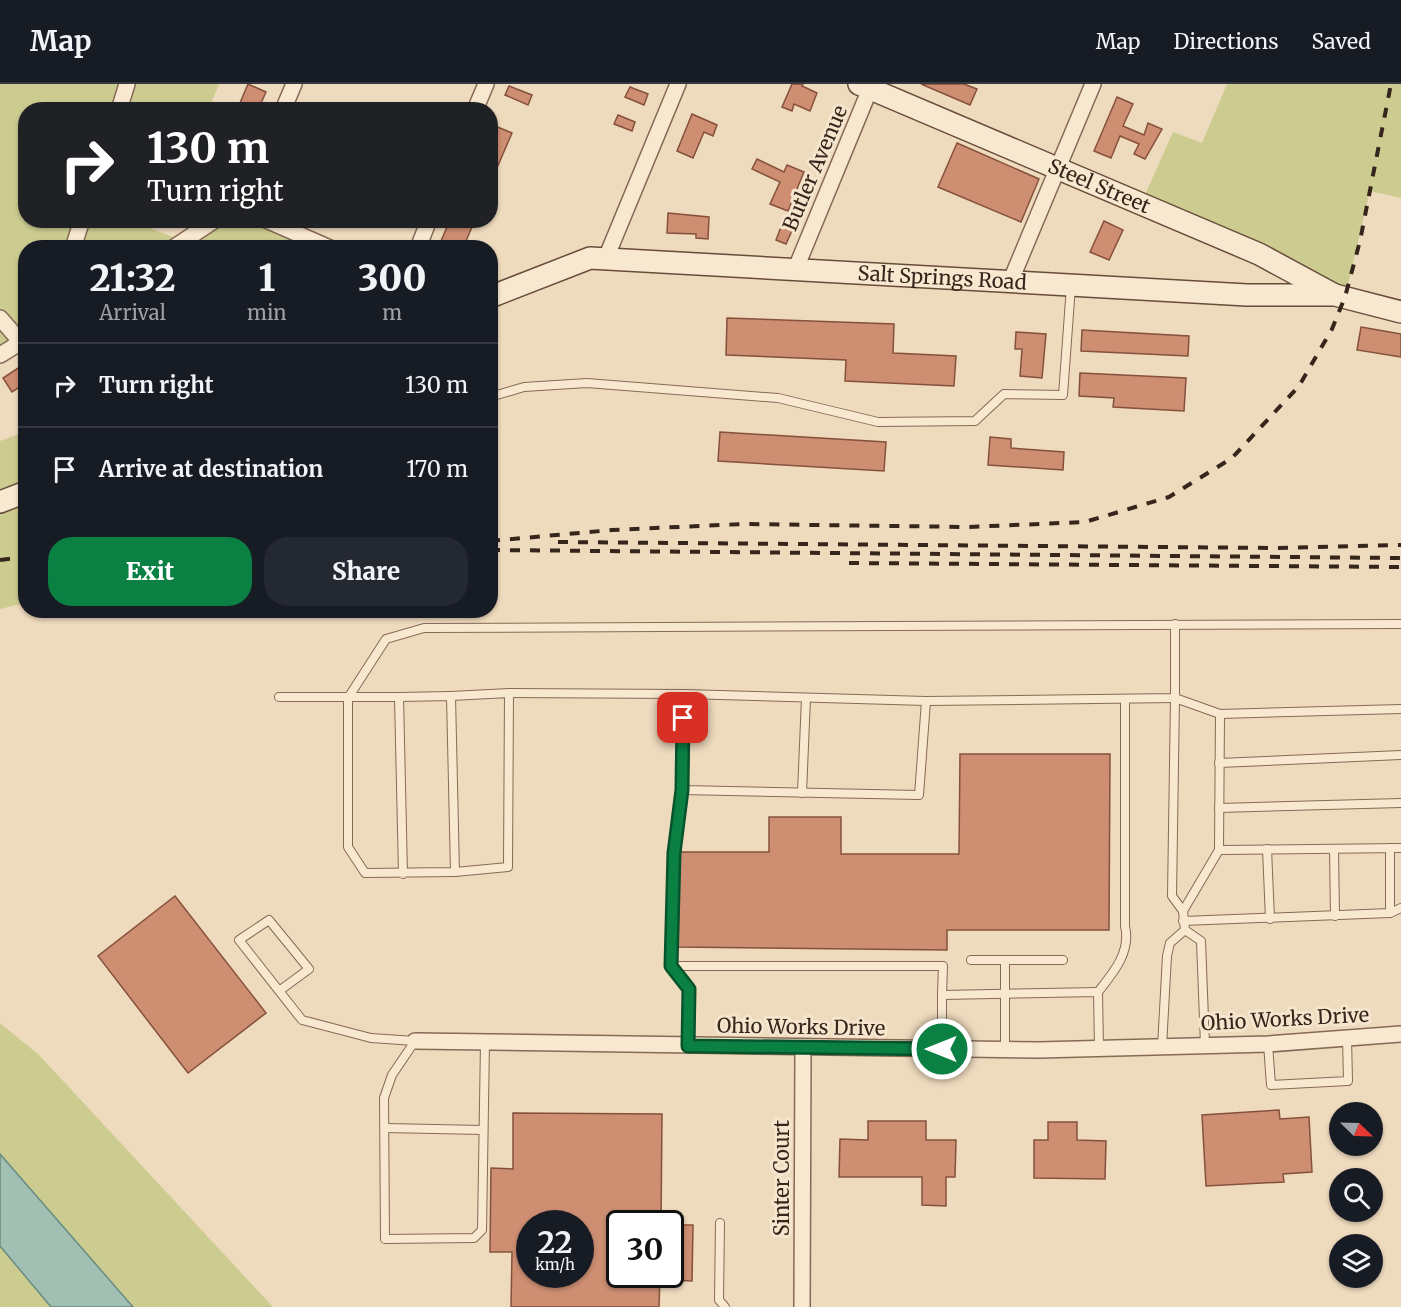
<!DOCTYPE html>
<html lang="en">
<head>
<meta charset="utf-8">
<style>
  body { margin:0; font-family:Merriweather,serif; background:#242831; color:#f1f3f6; height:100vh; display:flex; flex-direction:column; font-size:22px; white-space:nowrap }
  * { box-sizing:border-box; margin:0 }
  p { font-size:20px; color:#9ea1a6 }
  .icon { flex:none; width:33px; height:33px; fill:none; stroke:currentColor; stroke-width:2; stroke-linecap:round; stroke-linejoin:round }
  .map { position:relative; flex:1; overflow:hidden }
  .details { position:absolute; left:18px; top:156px; width:480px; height:378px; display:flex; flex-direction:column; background:#171b24; border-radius:24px; box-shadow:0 2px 4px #0004 }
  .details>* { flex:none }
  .top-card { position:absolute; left:18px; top:18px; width:480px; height:126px; border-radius:24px; box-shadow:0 2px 4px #0004; background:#202124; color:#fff; overflow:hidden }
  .needle { width:39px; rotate:113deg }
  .fabs { position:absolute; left:1329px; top:1018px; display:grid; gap:12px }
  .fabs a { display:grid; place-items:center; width:54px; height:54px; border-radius:50%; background:#171b24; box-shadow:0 2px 4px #0004; font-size:30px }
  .speed { position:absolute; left:516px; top:1126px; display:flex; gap:12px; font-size:30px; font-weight:700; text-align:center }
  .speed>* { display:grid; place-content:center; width:78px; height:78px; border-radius:50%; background:#171b24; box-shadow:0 2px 4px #0004; line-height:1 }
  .speed small { font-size:15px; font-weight:400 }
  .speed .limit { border:3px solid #111; border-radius:9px; background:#fff; color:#111 }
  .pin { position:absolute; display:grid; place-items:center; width:51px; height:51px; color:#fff; margin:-26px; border-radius:12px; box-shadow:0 3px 9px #0006 }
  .me { position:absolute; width:66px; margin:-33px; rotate:270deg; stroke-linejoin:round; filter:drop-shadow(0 0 4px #0008) }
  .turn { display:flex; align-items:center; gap:21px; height:126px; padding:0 30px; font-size:27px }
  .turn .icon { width:78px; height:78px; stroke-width:2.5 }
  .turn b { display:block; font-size:42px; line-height:51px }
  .eta { display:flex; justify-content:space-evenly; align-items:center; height:102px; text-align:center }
  .eta b { font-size:36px; font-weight:800; line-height:42px }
  .cta { display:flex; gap:12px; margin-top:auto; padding:12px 30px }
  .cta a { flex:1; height:69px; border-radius:24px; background:#0b8043; color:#fff; font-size:24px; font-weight:800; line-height:69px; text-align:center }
  .cta a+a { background:#242831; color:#f1f3f6 }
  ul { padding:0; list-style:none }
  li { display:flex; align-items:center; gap:18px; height:84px; padding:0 30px; border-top:2px solid #363941 }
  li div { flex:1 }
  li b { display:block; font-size:22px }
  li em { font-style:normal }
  header { display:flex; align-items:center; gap:36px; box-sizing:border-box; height:84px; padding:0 30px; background:#171b24; border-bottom:2px solid #363941 }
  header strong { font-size:28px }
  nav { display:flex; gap:33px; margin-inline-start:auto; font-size:21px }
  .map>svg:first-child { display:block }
  .green { fill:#cccc91 }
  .water { fill:#a1bfb3; stroke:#688d80; stroke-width:1.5 }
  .building { fill:#cd8e72; stroke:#86513c; stroke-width:1.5; fill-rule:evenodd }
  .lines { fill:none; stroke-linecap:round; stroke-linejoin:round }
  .lane-casing { stroke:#866a56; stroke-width:10 }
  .street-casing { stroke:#866a56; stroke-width:18 }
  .secondary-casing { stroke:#684c3a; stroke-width:24 }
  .lane { stroke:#f9e8d0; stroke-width:8 }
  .street { stroke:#f9e8d0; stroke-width:15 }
  .secondary { stroke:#f9e8d0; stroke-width:21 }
  .rail { stroke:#35251b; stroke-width:4; stroke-dasharray:10 10; stroke-linecap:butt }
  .route-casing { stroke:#07532c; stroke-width:15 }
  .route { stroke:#0b8043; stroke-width:10 }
  .labels { text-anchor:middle; stroke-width:6; stroke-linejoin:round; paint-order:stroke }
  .street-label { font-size:20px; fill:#35251b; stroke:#f6e5cd }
</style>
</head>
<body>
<header>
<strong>Map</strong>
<nav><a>Map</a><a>Directions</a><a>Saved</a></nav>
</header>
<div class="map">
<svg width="1401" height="1223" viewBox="0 0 1401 1223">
  <rect width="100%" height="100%" fill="#eedabd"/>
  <g class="green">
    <path d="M0,0H219L209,25L26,26V136L132,137L183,157L215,137H266L311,155L307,163L26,164L25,255L0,271Z"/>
    <path d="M1227,0H1401V114L1370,107L1345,213L1141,120L1173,48L1202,59Z"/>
    <path d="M22,349L26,359L25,519L0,525V357Z"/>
    <path d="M0,939L39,971L273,1223H133L0,1070Z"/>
    <path d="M0,1162L51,1223H0Z"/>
  </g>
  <path class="water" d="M0,1070L133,1223H51L0,1162Z"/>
  <g class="building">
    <path d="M248,0L266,8L258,26H237Z"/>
    <path d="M792,0H803L802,2L817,9L810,27L794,20L792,27L782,23Z"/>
    <path d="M921,0H964L977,5L970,21Z"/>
    <path d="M509,2L532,11L528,21L505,11Z"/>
    <path d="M630,3L648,10L644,21L625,13Z"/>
    <path d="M1117,13L1133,20L1123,42L1144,51L1148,39L1162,45L1145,75L1134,70L1139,60L1120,52L1111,74L1094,67Z"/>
    <path d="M692,30L717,41L713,52L704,48L693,74L677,67Z"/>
    <path d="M618,31L635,38L632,47L614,40Z"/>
    <path d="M495,42L512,49L490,100V53Z"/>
    <path d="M957,59L1039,95L1021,138L938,103Z"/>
    <path d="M757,75L784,88L787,81L804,88L788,127L770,120L780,98L752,85Z"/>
    <path d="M668,129L709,133L708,155L696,154V150L667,149Z"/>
    <path d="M784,135L795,140L786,160L776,156Z"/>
    <path d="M450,136H475L463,164H438Z"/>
    <path d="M1104,137L1123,146L1109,176L1090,168Z"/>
    <path d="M727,234L894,240L893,269L956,272L954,302L845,297L846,276L726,271Z"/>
    <path d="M1361,243L1401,250V273L1357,266Z"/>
    <path d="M1082,246L1189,252L1188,272L1081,267Z"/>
    <path d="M1016,248L1046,250L1042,294L1020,292L1022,265H1015Z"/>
    <path d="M26,279V299L12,308L3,294Z"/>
    <path d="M1080,289L1186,294L1184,327L1113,323L1114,314L1079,312Z"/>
    <path d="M720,348L886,358L884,387L718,377Z"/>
    <path d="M990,353L1011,355V364L1064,368L1063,386L988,381Z"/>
    <path d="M960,670H1110L1109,846H947V866L678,863L680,768H769V733H841V770H959Z"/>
    <path d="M175,812L266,929L188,989L98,872Z"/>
    <path d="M1279,1026L1280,1035L1309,1033L1312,1088L1283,1090L1284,1098L1206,1102L1202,1031Z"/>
    <path d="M513,1029L662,1030L661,1140H620V1191H660L659,1223H511L512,1168H490L491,1084L513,1085ZM530,1140H580V1191H530Z"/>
    <path d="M868,1037H926V1056H956L955,1093H946V1122L922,1121V1093H839L840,1055L868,1056Z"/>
    <path d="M1048,1038H1077V1056L1106,1057L1105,1095L1034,1094V1056H1048Z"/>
    <path d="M670,1141H693L692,1197L670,1196Z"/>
  </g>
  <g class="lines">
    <g class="lane-casing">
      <g id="lane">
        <path d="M490,313L524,303L587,299L778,314L878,338L975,337L1004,310L1063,311L1071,202"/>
        <path d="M509,609L684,610L682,706L919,711L926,617L684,610"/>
        <path d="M451,612L509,609L508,783L455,788"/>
        <path d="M279,613H399"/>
        <path d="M926,617L1175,614V540"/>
        <path d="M1401,625L1220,630L1219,766L1401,764"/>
        <path d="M1219,679L1401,671"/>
        <path d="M682,706L674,769L671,882L689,905L688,962"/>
        <path d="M802,709L806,614"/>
        <path d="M1219,724L1401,719"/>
        <path d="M1390,764V829"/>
        <path d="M1267,765L1270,835"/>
        <path d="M1334,765L1335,832"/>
        <path d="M403,790L399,613L451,612L455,788L365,789L348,763V614L386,555L424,544L1401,540"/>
        <path d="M1183,827L1172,812L1175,614L1220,630"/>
        <path d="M1183,837L1390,829L1401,824"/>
        <path d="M971,876H1005"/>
        <path d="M671,882H943L942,911"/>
        <path d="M279,907L309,885L269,836L239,856L302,936L371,954L415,957"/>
        <path d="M1098,908C1114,888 1131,868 1125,842V615"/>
        <path d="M415,957L392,991L384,1014L385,1155L474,1154L482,1146L485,958"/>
        <path d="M1268,960L1271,1001L1348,997L1347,953"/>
        <path d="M1205,961L1201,857L1185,846L1183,827L1219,766"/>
        <path d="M1162,963L1167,872L1170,859L1185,846"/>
        <path d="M942,965V911L1098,908L1099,965"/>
        <path d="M1005,966V876H1063"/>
        <path d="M385,1044L483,1046"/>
        <path d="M720,1139L719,1216L725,1223"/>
      </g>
    </g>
    <g class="street-casing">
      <g id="street">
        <path d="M119,26L127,0"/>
        <path d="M283,26L294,0"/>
        <path d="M475,26L486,0"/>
        <path d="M266,136L330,164"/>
        <path d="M73,164L82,136"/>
        <path d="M173,164L215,136"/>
        <path d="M418,164L429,136"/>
        <path d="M606,174L678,0"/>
        <path d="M796,184L872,0"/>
        <path d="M1011,196L1093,0"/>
        <path d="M0,234L26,264"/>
        <path d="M0,271L26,255"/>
        <path d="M415,957L1039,966L1268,960L1401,950"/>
        <path d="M802,1223L803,964"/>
      </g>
    </g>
    <g class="secondary-casing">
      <g id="secondary">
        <path id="s1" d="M859,0L1259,170L1333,210"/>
        <path id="s2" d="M490,213L590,174L1247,211H1335L1401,228"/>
        <path d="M0,418L26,408"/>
      </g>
    </g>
    <use href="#lane" class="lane"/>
    <use href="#street" class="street"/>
    <use href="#secondary" class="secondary"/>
    <g class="rail">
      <path d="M490,457L612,446L743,440L968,443L1085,438L1169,413L1232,374L1299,302L1332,245L1345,213L1360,157L1391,0"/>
      <path d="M558,458L1277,464L1401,461"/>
      <path d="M490,466L1401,474"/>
      <path d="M0,476L26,473"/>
      <path d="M849,479L1401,483"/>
    </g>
  </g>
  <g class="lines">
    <g class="route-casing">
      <path id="route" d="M683,634L682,706L674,769L671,882L689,905L688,962L942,965"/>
    </g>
    <use href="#route" class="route"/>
  </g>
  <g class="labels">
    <g class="street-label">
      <text transform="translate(815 84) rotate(-67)" y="7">Butler Avenue</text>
      <text dy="7" stroke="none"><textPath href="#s1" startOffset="261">Steel Street</textPath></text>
      <text dy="7" stroke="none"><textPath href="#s2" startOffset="460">Salt Springs Road</textPath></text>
      <text transform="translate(1285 935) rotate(-3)" y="7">Ohio Works Drive</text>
      <text transform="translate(801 943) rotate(1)" y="7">Ohio Works Drive</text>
      <text transform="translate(782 1094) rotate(-90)" y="7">Sinter Court</text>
    </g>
  </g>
</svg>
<div class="fabs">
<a><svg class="needle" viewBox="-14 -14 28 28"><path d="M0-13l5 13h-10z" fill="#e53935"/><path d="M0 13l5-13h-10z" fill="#9ea1a6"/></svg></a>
<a><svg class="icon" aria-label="search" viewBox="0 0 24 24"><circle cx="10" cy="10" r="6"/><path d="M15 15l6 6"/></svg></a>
<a><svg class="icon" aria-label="layers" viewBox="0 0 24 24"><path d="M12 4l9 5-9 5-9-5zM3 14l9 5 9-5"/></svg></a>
</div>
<div class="speed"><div>22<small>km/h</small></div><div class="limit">30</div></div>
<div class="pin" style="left:683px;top:634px;background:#d93025"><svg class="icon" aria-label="arrive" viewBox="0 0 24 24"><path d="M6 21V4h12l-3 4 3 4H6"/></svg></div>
<svg class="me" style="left:942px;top:965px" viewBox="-20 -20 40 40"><circle r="17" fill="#0b8043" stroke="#fff" stroke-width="3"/><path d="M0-11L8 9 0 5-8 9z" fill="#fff"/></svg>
<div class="top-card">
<div class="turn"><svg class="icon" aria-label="right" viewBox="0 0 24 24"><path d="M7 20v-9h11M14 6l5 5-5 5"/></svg><div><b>130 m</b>Turn right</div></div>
</div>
<section class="details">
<div class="eta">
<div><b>21:32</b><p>Arrival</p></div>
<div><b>1</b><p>min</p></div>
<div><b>300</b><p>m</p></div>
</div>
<ul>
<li><svg class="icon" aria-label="right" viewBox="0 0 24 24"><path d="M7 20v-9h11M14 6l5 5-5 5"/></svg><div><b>Turn right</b></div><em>130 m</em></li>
<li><svg class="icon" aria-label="arrive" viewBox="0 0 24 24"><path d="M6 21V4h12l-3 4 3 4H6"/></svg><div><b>Arrive at destination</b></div><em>170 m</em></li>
</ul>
<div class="cta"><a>Exit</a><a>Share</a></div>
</section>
</div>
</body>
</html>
